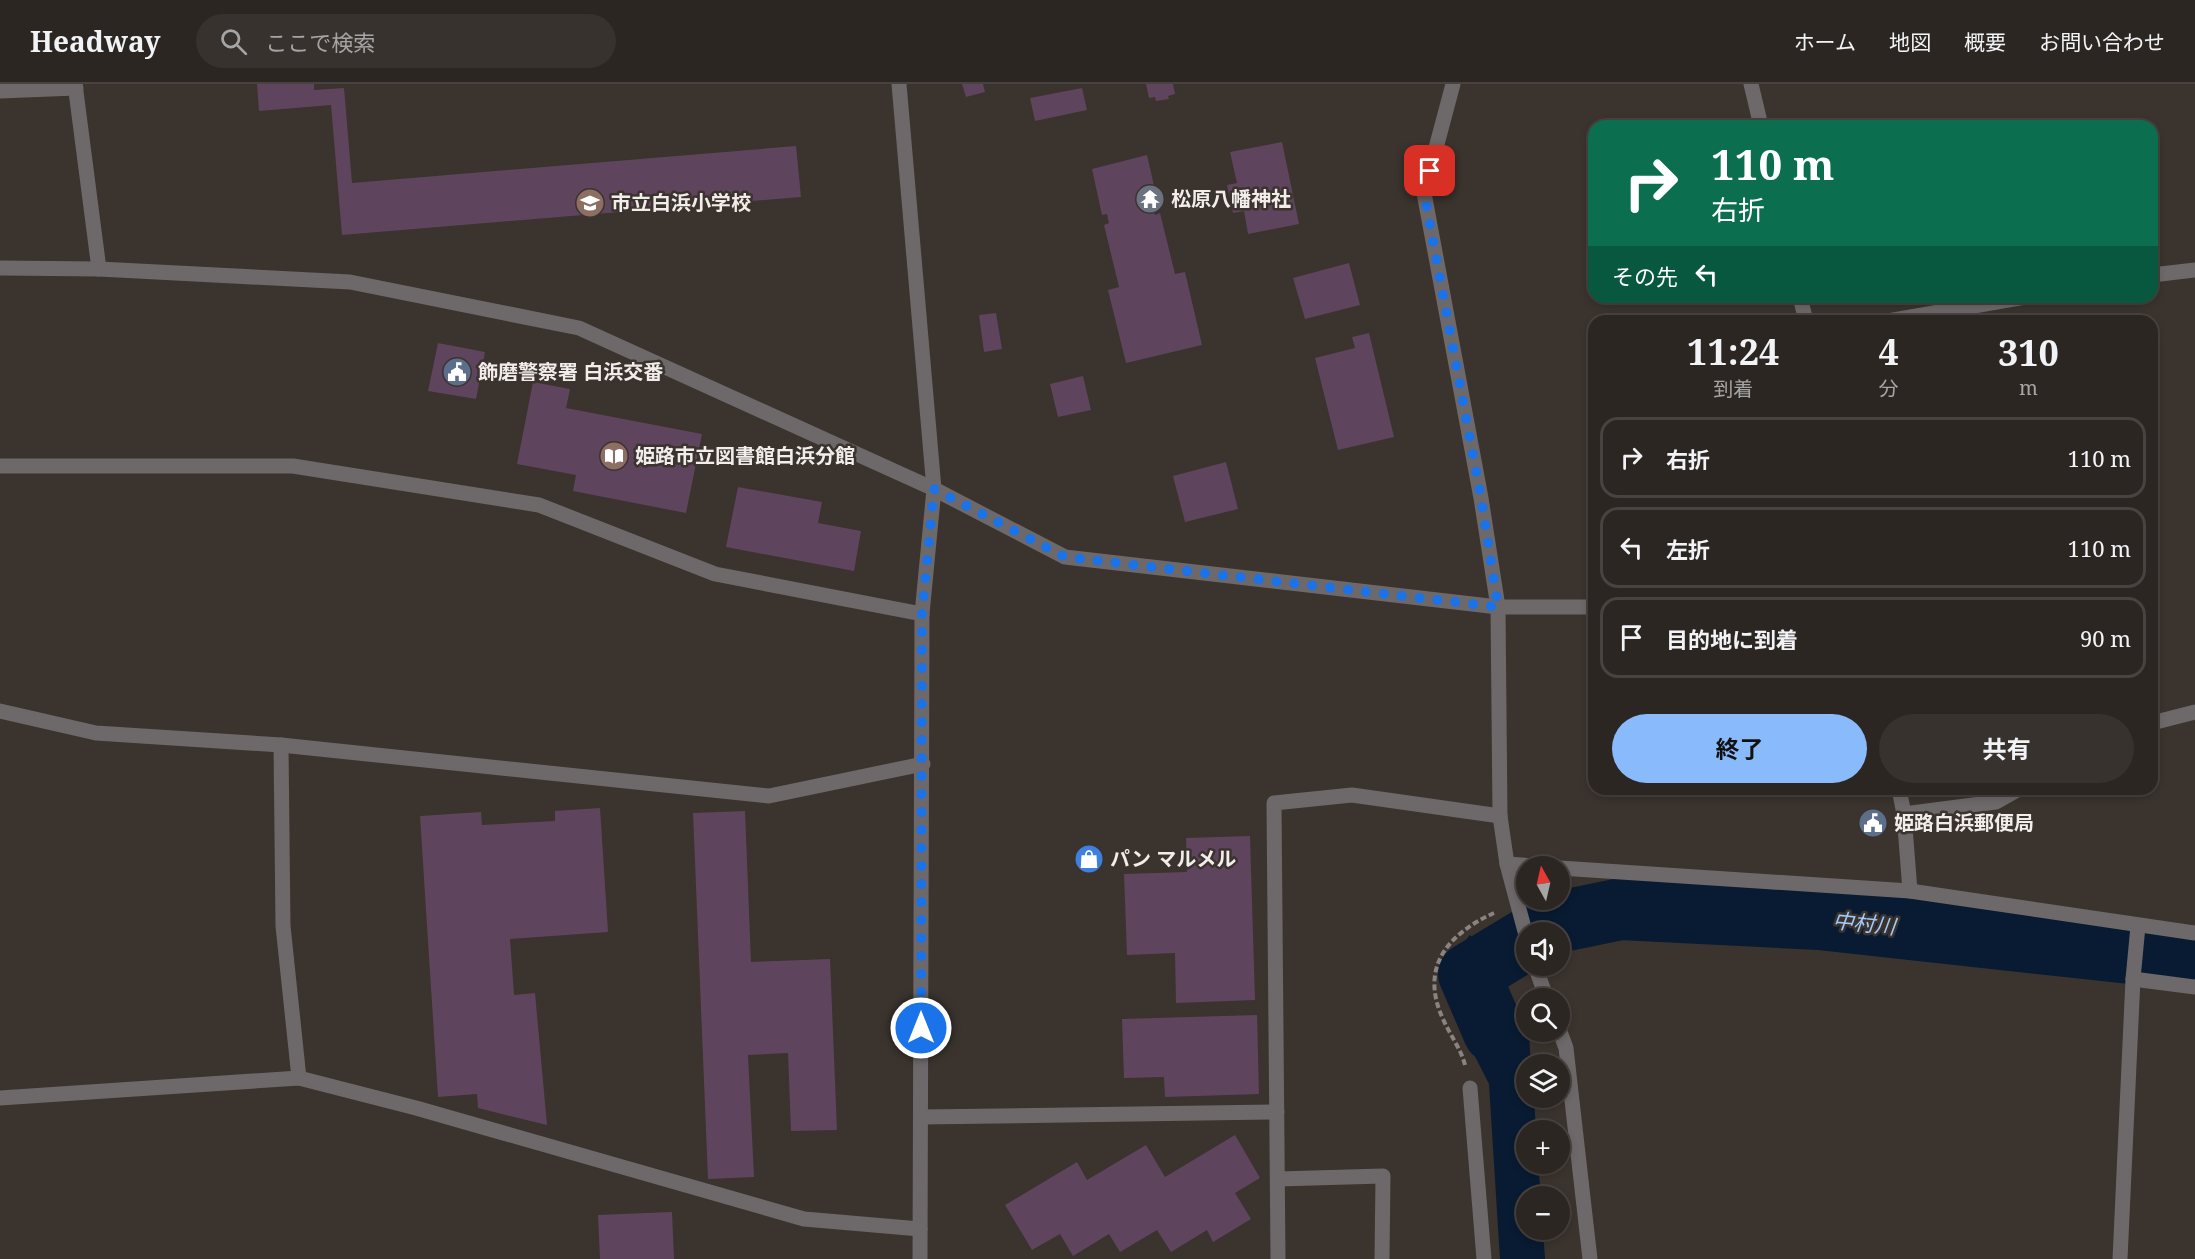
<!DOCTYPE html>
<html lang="ja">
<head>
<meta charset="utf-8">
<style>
  body { margin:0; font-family:"Noto Serif","Noto Sans JP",serif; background:#38322f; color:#f1f3f6; height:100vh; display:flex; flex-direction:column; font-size:22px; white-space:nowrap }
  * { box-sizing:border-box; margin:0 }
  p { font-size:20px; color:#a6a5a5 }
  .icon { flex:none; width:33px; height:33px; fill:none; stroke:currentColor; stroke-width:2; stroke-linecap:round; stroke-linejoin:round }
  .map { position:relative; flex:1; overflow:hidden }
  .drawer { position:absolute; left:1588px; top:231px; width:570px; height:480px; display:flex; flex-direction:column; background:#2c2622; border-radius:18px; box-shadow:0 3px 9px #0003,0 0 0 2px #484340 }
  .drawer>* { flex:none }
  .hud { position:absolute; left:1588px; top:36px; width:570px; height:183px; border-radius:18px; box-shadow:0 3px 9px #0003,0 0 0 2px #484340; background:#0b6e4f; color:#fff; overflow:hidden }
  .needle { width:39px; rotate:352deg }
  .controls { position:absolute; left:1516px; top:772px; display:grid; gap:12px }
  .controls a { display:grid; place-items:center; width:54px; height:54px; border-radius:50%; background:#2c2622; box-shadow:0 3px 9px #0003,0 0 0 2px #484340; font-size:30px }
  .pin { position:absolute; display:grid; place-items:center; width:51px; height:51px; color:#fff; margin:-26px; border-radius:12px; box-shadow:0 3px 9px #0006 }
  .me { position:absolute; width:66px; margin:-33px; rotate:0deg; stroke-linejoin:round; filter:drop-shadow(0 0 4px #0008) }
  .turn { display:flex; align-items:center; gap:21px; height:126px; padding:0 24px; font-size:27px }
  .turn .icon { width:78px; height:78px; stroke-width:2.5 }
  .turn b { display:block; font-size:42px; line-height:51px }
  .then { display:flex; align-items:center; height:57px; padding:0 24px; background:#0003; gap:12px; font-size:22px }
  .eta { display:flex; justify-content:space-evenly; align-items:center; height:102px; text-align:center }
  .eta b { font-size:36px; font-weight:700; line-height:42px }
  .action { display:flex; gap:12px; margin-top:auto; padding:12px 24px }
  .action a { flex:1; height:69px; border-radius:36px; background:#89bafc; color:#111; font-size:24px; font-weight:700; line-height:69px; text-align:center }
  .action a+a { background:#38322f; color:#f1f3f6 }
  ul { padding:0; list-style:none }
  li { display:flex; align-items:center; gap:18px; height:81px; margin:0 12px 9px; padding:0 12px; border:3px solid #484340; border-radius:18px }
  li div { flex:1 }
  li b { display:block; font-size:22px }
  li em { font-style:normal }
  header { display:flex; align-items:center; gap:36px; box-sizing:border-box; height:84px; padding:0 30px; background:#2c2622; border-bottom:2px solid #484340 }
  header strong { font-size:28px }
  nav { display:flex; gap:33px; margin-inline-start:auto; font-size:21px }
  .search { width:420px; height:54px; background:#38322f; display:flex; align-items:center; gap:15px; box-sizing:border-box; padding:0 21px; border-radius:33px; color:#a6a5a5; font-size:22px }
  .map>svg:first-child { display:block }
  .water { fill:#081b32 }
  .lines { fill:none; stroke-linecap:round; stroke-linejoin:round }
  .river { stroke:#081b32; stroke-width:62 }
  .building { fill:#5f445d }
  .path { stroke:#8a8480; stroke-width:4; stroke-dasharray:6 3; stroke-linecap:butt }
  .minor { stroke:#6d6869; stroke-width:15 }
  .route { stroke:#1a73e8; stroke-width:10; stroke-dasharray:0 18 }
  .labels { text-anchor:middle; stroke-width:5; stroke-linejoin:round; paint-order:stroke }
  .poi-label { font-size:20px; font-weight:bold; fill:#f2edea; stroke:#3a332e; text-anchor:start }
  .water-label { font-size:21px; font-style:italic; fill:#a3cafd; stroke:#3a332e }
</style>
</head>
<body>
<header>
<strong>Headway</strong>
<div class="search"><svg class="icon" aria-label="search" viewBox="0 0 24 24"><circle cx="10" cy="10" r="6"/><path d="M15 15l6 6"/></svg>ここで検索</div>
<nav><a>ホーム</a><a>地図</a><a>概要</a><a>お問い合わせ</a></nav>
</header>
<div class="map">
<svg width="2195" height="1175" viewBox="0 0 2195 1175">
  <rect width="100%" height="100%" fill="#3a332e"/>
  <path class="water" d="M1470,851L1484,865L1491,887L1529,952L1531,981H1527V1014H1534L1536,1047H1527V1080H1538L1541,1113H1527V1146H1543L1545,1175H1500L1489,1000L1447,917L1445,882Z"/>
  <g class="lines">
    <g class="river">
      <path d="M1536,849L1553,839L1621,825L1819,835L2195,876"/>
      <path d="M1494,948L1469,890L1527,855"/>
    </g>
  </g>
  <g class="building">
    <path d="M257,0H314V6L344,4L352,99L796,62L801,113L342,151L331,21L259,27Z"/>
    <path d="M962,0H983L985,8L966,13Z"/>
    <path d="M1146,0H1173L1175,10L1168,12L1169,15L1156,17L1155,13L1149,14Z"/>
    <path d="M1082,4L1087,26L1035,37L1030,14Z"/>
    <path d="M1282,58L1299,140L1248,150L1244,127L1233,129L1227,101L1237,99L1230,68Z"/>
    <path d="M1147,71L1158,119L1153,120L1155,131L1160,129L1175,190L1185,188L1202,261L1126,279L1108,206L1119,203L1104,141L1109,139L1107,130L1102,131L1092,85Z"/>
    <path d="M1349,179L1360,221L1305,235L1293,194Z"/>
    <path d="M996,229L1002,265L984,268L979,231Z"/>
    <path d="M1369,249L1394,353L1338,366L1315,274L1355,264L1352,253Z"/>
    <path d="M438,259L485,268L476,315L428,307Z"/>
    <path d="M1083,292L1091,326L1058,333L1050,300Z"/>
    <path d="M533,298L570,305L566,324L702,350L686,429L573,407L576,391L517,380Z"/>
    <path d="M1226,378L1238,425L1185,438L1173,392Z"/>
    <path d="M738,403L822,418L818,439L861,447L854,487L726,463Z"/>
    <path d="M600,724L608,848L510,855L514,911L535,909L547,1041L478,1024L477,1010L438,1013L420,732L481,728L482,741L555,737V727Z"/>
    <path d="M745,727L751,878L830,875L837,1046L791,1047L788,969L748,971L754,1093L708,1095L693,729Z"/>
    <path d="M1250,752L1255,916L1176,919L1175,869L1127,871L1124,790L1187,788L1186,754Z"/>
    <path d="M1257,931L1259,1010L1165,1013L1164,993L1124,994L1122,935Z"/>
    <path d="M1235,1051L1260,1094L1235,1109L1251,1135L1213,1158L1207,1146L1171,1168L1157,1146L1120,1168L1109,1150L1073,1172L1060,1150L1032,1166L1005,1121L1077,1078L1087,1096L1146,1061L1165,1093Z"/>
    <path d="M672,1128L674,1175H600L598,1131Z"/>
  </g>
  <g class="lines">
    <path class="path" d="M1465,981C1461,965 1450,951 1443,935C1419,883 1448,850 1494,829"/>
    <g class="minor">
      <path d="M75,0L99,185"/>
      <path d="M899,0L934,405L922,530L920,1175"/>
      <path d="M1453,0L1424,109L1481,414L1498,523L1500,732L1507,780L1527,855"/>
      <path d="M1751,0L1761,42"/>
      <path d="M0,7L76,4"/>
      <path d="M0,184L99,185L350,198L579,244L934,405L1065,473L1498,523H1594"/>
      <path d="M2152,191L2195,186"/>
      <path d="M1800,213L1806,237"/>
      <path d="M1888,237L2025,213"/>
      <path d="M0,382H293L539,421L715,490L922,530"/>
      <path d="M0,627L96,649L281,661L769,712L923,680"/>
      <path d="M2152,639L2195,628"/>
      <path d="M281,661L283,842L299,994"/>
      <path d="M1899,705L1904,730L1910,807"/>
      <path d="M1904,730L1996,718L2019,705"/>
      <path d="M1507,780L1551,783"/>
      <path d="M1560,784L1910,807L2195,849"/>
      <path d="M1535,882L1547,915"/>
      <path d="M2133,895L2195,903"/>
      <path d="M1560,948L1566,964L1590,1175"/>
      <path d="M1470,1004L1484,1175"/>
      <path d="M0,1014L299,994L416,1024L804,1135L920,1145"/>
      <path d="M921,1033L1277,1028"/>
      <path d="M1278,1095L1383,1092L1382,1175"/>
      <path d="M1278,1175L1274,719L1352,711L1500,732"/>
      <path d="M2120,1175L2133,895L2138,842"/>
    </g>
  </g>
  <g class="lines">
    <path class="route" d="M921,944L922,530L934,405L1065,473L1498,523L1481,414L1424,109L1430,87"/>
  </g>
  <defs>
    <g id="temple-disc" transform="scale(1.5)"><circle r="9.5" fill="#6b7280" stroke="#3a332e"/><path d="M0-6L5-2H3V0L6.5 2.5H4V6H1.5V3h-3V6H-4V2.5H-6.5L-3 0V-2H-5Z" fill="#fff"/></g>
    <g id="school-disc" transform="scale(1.5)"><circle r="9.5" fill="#8d6e63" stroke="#3a332e"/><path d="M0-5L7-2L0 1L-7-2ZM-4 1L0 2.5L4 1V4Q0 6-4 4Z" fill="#fff"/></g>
    <g id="civic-disc" transform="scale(1.5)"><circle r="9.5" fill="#5c6f8a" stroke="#3a332e"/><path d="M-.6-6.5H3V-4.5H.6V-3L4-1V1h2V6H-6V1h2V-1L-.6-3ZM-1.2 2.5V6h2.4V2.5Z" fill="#fff"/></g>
    <g id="library-disc" transform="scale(1.5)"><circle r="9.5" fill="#8d6e63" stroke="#3a332e"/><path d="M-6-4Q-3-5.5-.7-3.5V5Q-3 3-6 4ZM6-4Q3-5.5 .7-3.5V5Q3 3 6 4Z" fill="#fff"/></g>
    <g id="shop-disc" transform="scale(1.5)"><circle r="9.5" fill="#3f7fe0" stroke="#3a332e"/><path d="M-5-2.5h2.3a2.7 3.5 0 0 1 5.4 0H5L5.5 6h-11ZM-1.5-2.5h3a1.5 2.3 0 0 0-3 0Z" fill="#fff"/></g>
  </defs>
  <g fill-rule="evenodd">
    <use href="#temple-disc" x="1150" y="115"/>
    <use href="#school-disc" x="590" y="119"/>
    <use href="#civic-disc" x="457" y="288"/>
    <use href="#library-disc" x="614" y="372"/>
    <use href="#civic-disc" x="1873" y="739"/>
    <use href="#shop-disc" x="1089" y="775"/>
  </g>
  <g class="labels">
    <g class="poi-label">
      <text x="1171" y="122">松原八幡神社</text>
      <text x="611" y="126">市立白浜小学校</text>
      <text x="478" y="295">飾磨警察署 白浜交番</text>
      <text x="635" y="379">姫路市立図書館白浜分館</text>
      <text x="1894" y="746">姫路白浜郵便局</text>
      <text x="1110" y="782">パン マルメル</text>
    </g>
    <g class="water-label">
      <text transform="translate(1864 840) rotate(6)" y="7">中村川</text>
    </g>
  </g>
</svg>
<div class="controls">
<a><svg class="needle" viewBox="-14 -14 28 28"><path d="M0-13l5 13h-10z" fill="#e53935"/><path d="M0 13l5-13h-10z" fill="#a6a5a5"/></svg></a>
<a><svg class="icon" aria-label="sound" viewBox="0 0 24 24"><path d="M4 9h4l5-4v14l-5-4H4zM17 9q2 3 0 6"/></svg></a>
<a><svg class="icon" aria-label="search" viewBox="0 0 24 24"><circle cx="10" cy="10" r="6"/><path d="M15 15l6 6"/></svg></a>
<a><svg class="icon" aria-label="layers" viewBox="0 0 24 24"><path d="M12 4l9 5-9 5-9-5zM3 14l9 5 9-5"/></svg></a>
<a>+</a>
<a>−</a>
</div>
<div class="pin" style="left:1430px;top:87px;background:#d93025"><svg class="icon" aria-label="arrive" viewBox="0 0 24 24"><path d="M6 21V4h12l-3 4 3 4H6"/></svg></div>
<svg class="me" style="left:921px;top:944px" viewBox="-20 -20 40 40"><circle r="17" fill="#1a73e8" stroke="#fff" stroke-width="3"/><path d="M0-11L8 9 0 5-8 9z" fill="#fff"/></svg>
<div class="hud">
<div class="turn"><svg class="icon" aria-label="right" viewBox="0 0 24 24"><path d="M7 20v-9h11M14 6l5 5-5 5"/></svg><div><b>110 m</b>右折</div></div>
<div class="then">その先<svg class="icon" aria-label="left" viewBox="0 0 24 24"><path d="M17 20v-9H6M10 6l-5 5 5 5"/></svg></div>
</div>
<section class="drawer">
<div class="eta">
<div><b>11:24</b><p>到着</p></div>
<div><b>4</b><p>分</p></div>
<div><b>310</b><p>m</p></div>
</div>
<ul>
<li><svg class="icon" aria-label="right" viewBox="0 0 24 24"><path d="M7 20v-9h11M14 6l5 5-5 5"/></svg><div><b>右折</b></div><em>110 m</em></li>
<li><svg class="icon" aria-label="left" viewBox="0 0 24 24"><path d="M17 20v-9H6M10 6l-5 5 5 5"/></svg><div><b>左折</b></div><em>110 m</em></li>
<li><svg class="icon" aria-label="arrive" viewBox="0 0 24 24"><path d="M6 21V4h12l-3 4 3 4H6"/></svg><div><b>目的地に到着</b></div><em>90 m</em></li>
</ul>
<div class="action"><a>終了</a><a>共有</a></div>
</section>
</div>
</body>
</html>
